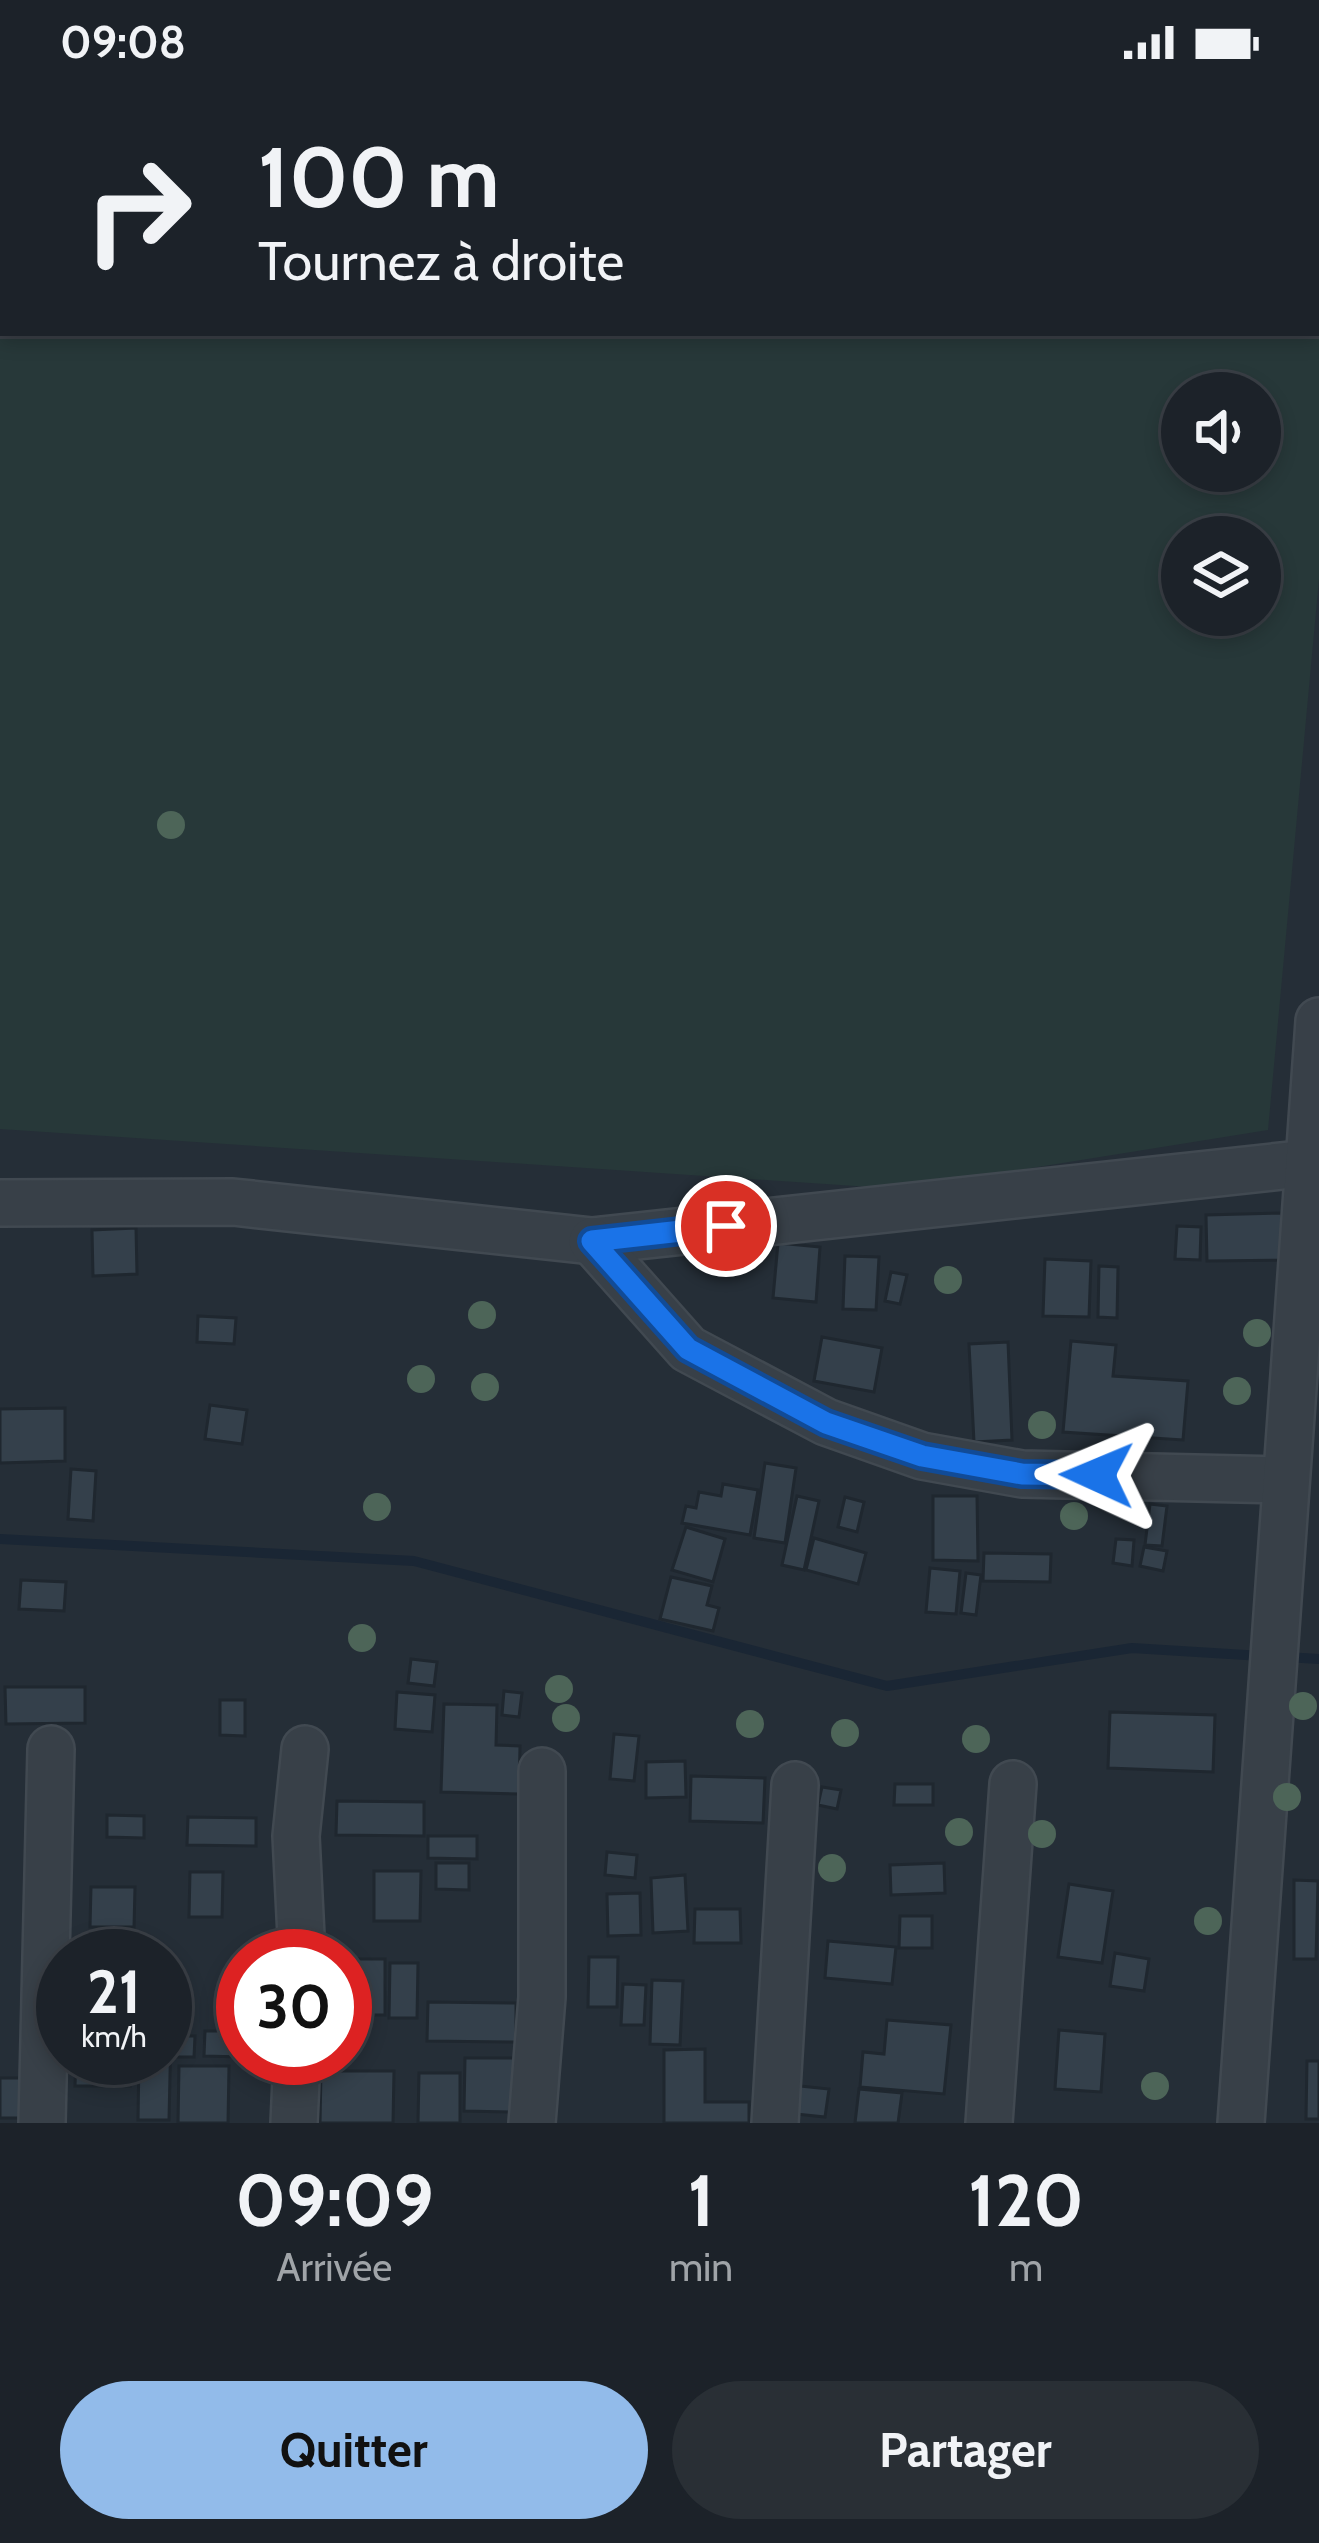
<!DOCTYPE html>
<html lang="fr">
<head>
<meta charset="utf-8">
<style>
  body { margin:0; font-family:Cabin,sans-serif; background:#292f35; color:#f1f3f6; height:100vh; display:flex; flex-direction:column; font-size:45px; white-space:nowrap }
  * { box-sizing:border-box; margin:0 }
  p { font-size:39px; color:#a0a4a8 }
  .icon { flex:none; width:66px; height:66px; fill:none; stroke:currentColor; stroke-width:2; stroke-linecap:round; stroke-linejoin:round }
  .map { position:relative; height:2039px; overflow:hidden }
  .sheet { display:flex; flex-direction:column; background:#1c2229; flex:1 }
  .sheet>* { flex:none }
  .top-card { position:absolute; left:0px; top:0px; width:1320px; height:252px; box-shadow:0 6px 18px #0003,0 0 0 3px #3a3f46; background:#1c2229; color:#f1f3f6; overflow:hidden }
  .tools { position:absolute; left:1161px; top:288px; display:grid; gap:24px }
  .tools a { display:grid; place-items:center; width:120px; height:120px; border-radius:50%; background:#1c2229; box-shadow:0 6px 18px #0003,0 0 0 3px #3a3f46; font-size:60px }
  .speed { position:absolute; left:36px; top:1845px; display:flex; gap:24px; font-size:60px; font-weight:700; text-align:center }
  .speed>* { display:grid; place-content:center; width:156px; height:156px; border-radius:50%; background:#1c2229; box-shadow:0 6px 18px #0003,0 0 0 3px #3a3f46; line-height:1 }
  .speed small { font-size:30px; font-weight:400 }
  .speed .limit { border:18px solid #d22; background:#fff; color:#111 }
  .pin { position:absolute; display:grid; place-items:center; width:102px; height:102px; color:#fff; margin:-51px; border:6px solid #fff; border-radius:50%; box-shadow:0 3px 12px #0007 }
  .me { position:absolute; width:132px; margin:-66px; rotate:271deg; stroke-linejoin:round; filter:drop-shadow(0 0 9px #0008) }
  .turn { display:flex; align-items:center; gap:42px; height:252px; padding:0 60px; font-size:54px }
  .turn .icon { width:156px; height:156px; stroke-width:2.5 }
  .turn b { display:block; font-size:84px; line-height:102px }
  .eta { display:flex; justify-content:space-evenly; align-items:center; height:204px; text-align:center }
  .eta b { font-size:72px; font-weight:800; line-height:84px }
  .primary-button { display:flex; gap:24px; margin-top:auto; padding:24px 60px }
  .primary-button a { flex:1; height:138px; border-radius:72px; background:#92bbea; color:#111; font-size:48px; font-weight:800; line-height:138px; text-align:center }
  .primary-button a+a { background:#292f35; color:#f1f3f6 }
  .status { display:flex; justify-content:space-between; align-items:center; height:84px; padding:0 60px; background:#1c2229; direction:ltr }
  .status svg { height:33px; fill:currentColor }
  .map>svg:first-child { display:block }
  .green { fill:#273839; fill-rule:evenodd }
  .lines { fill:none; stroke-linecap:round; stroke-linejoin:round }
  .stream { stroke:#1a2634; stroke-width:10 }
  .building { fill:#34404b; stroke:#1f272f; stroke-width:3 }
  .street-casing { stroke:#414951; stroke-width:50 }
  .street { stroke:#384048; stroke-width:45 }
  .tree { fill:#4d6558 }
  .route-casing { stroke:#114b97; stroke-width:30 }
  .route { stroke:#1a73e8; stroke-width:21 }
</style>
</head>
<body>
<div class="status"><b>09:08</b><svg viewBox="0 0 49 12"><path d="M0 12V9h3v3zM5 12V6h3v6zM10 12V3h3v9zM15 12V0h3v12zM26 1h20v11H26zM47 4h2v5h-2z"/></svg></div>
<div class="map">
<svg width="1319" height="2039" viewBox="0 0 1319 2039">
  <rect width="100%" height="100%" fill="#252e37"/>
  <path class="green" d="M0,15L3,249H1317L1319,74V495L1268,1046L900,1105L0,1045ZM1182,309H1260V387H1182ZM1182,453H1260V531H1182Z"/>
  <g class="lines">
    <g class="stream">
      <path d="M0,1455L414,1477L887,1602L1132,1564L1262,1572"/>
      <path d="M1286,1573L1319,1575"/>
    </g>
  </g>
  <g class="building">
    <path d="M1282,1129L1283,1176L1207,1177L1206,1131Z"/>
    <path d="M1177,1142L1201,1143L1200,1176L1175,1175Z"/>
    <path d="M136,1144L137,1190L93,1192L92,1146Z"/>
    <path d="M778,1159L820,1163L816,1218L773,1214Z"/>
    <path d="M845,1172L879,1173L876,1226L843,1225Z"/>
    <path d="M1045,1175L1091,1177L1089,1233L1043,1232Z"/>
    <path d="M1099,1182L1118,1183L1117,1234L1098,1233Z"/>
    <path d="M891,1188L907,1191L900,1220L885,1217Z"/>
    <path d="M198,1232L236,1234L234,1260L197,1258Z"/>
    <path d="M822,1253L882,1264L874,1308L814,1297Z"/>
    <path d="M1071,1257L1116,1261L1113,1292L1188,1297L1183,1356L1063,1348Z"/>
    <path d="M1008,1258L1012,1356L974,1358L969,1260Z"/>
    <path d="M210,1321L247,1326L242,1360L205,1355Z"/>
    <path d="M65,1324V1377L0,1379V1325Z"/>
    <path d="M765,1379L796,1384L785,1459L754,1454Z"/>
    <path d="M71,1385L96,1387L93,1437L68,1435Z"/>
    <path d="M723,1400L758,1406L750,1451L682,1439L686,1422L696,1424L699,1408L721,1412Z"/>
    <path d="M797,1412L819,1417L804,1486L782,1481Z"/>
    <path d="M933,1412H977L978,1477L933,1476Z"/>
    <path d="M845,1413L864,1418L857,1448L838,1443Z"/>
    <path d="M1150,1420L1167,1422L1162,1462L1145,1461Z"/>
    <path d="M686,1443L725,1455L713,1498L672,1486Z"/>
    <path d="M814,1454L866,1469L858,1500L806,1486Z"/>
    <path d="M1116,1455L1134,1456L1132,1482L1113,1479Z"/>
    <path d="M1144,1463L1167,1467L1163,1487L1140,1482Z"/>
    <path d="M984,1469L1051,1470L1050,1498L983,1497Z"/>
    <path d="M930,1484L960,1487L956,1530L926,1528Z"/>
    <path d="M966,1489L981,1491L976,1531L961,1529Z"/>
    <path d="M671,1493L712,1502L707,1521L719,1524L713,1547L660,1535Z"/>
    <path d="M21,1496L66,1498L64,1527L19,1525Z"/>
    <path d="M411,1575L437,1578L434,1602L408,1599Z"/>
    <path d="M5,1603H85V1639L6,1640Z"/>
    <path d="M504,1607L522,1609L519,1633L502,1631Z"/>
    <path d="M397,1608L435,1611L432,1648L395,1645Z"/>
    <path d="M220,1616H245V1652L220,1651Z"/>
    <path d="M444,1620L497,1621L496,1661L520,1662L519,1710L441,1708Z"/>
    <path d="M1110,1628L1215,1631L1213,1688L1108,1684Z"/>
    <path d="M614,1650L639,1652L634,1697L610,1695Z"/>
    <path d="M685,1677L686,1713L646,1714V1678Z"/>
    <path d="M691,1692L765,1694L763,1739L690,1737Z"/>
    <path d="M895,1700H933V1721H894Z"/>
    <path d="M822,1703L841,1706L837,1725L818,1721Z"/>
    <path d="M337,1717L424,1718V1752L336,1751Z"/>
    <path d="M107,1731L144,1732V1754L107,1753Z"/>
    <path d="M188,1733L256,1734V1762L187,1761Z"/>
    <path d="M428,1752H477V1775L428,1774Z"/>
    <path d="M607,1768L637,1771L635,1794L605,1791Z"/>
    <path d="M436,1779H469V1806L436,1805Z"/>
    <path d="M944,1779L945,1809L891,1811L890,1781Z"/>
    <path d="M374,1787H421L420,1837H374Z"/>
    <path d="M190,1788H223L222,1833H189Z"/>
    <path d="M685,1791L688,1847L653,1849L651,1794Z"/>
    <path d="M1294,1796L1318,1797L1316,1875H1294Z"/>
    <path d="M1069,1800L1113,1807L1102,1879L1058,1873Z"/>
    <path d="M91,1803H135L134,1843H90Z"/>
    <path d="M640,1809L641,1851L608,1852L607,1810Z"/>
    <path d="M695,1825H740L741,1859H694Z"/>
    <path d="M900,1832H932V1864H899Z"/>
    <path d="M828,1857L896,1863L892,1900L825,1894Z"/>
    <path d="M1115,1869L1149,1875L1144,1907L1110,1902Z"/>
    <path d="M589,1873H618L617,1923H588Z"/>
    <path d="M356,1875H385V1931H355Z"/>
    <path d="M390,1879H418L417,1934H389Z"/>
    <path d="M652,1896L683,1897L680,1961L650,1960Z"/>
    <path d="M623,1900L646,1901L644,1941H621Z"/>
    <path d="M165,1906L176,1907V1933H165Z"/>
    <path d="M428,1918L516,1919V1958L427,1957Z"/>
    <path d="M887,1936L951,1941L944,2010L860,2003L863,1968L884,1970Z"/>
    <path d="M1059,1946L1105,1950L1101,2008L1055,2005Z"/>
    <path d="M165,1947H171L169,2036H138L139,1974H165Z"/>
    <path d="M205,1947H243V1973L204,1972Z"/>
    <path d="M174,1952H195L194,1973H173Z"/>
    <path d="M705,1965V2018H749V2039H664V1966Z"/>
    <path d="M76,1974H130V2002H75Z"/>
    <path d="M465,1974H515L514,2028L464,2027Z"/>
    <path d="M1307,1977H1319V2035H1306Z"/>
    <path d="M179,1982H229L228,2039H178Z"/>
    <path d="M321,1987H394L393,2039H320Z"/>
    <path d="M419,1989H460V2039H418Z"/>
    <rect x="0" y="1994" width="21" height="40"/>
    <path d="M800,2002L829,2005L825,2033L796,2030Z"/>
    <path d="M859,2005L902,2009L898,2039H855Z"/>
  </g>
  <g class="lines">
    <g class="street-casing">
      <g id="street">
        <path d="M461,0L492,3"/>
        <path d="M1143,0V3"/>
        <path d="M581,3V0"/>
        <path d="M863,3V0"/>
        <path d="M1317,28L1319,27"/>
        <path d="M0,1119L233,1118L592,1157L1309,1079"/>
        <path d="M592,1157L688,1265L826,1338L922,1372L1022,1390L1286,1396"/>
        <path d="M302,1872L296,1752L305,1665"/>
        <path d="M42,2039L51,1665"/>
        <path d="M294,2039L297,1974"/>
        <path d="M532,2039L542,1913V1687"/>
        <path d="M775,2039L795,1701"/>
        <path d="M989,2039L1013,1700"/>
        <path d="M1241,2039L1319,937"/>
      </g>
    </g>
    <use href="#street" class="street"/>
  </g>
  <g class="tree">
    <circle cx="171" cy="741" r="14"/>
    <circle cx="948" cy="1196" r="14"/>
    <circle cx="482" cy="1231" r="14"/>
    <circle cx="1257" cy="1249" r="14"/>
    <circle cx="421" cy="1295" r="14"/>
    <circle cx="485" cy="1303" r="14"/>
    <circle cx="1237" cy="1307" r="14"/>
    <circle cx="1042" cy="1341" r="14"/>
    <circle cx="377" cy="1423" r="14"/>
    <circle cx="1074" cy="1432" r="14"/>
    <circle cx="362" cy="1554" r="14"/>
    <circle cx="559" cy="1605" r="14"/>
    <circle cx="1303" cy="1622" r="14"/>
    <circle cx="566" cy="1634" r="14"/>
    <circle cx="750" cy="1640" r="14"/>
    <circle cx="845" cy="1649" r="14"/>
    <circle cx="976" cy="1655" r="14"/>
    <circle cx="1287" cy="1713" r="14"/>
    <circle cx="959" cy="1748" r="14"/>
    <circle cx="1042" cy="1750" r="14"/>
    <circle cx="832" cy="1784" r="14"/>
    <circle cx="1208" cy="1837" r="14"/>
    <circle cx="1155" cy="2002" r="14"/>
  </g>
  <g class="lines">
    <g class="route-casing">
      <path id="route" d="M726,1142L592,1157L688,1265L826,1339L922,1372L1022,1390L1097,1391"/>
    </g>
    <use href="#route" class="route"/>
  </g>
</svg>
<div class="tools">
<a><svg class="icon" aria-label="sound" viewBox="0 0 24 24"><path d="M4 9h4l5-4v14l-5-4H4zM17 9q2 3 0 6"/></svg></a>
<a><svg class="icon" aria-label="layers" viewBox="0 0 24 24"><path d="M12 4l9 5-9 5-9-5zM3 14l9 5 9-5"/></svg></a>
</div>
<div class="speed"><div>21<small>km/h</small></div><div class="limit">30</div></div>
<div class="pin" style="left:726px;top:1142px;background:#d93025"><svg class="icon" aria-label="arrive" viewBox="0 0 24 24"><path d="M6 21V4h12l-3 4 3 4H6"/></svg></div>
<svg class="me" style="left:1097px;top:1391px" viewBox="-20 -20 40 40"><path d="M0-17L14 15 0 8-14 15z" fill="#1a73e8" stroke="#fff" stroke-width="4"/></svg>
<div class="top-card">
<div class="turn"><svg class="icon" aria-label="right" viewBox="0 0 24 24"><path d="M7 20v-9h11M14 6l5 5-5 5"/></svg><div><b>100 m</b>Tournez à droite</div></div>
</div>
</div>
<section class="sheet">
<div class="eta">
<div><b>09:09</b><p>Arrivée</p></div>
<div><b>1</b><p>min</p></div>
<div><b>120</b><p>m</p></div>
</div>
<div class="primary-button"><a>Quitter</a><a>Partager</a></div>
</section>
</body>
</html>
